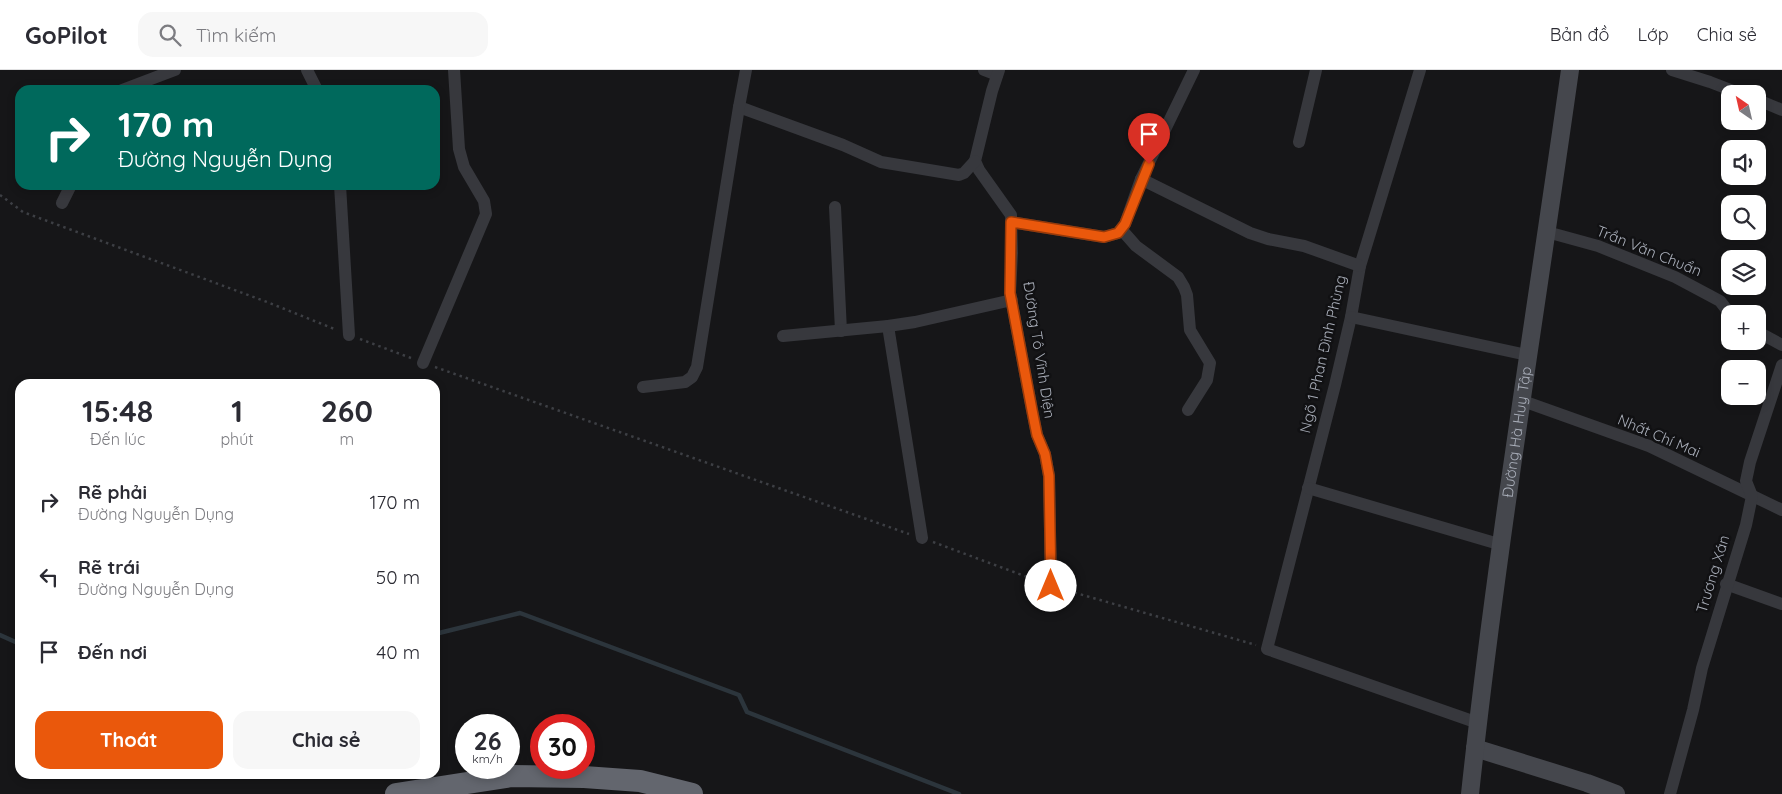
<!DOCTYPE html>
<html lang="vi">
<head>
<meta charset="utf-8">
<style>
  body { margin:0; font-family:Quicksand,sans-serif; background:#f7f7f7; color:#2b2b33; height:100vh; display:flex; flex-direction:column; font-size:19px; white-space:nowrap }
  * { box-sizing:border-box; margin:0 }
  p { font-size:16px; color:#7c7c81 }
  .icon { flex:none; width:28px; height:28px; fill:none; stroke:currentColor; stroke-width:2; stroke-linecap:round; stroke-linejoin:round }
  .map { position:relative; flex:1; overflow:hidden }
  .panel { position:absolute; left:15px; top:309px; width:425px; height:400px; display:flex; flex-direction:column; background:#fff; border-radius:15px; box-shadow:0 2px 8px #0003 }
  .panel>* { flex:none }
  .hud { position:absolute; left:15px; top:15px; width:425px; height:105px; border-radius:15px; box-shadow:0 2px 8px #0003; background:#00695c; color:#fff; overflow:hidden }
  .needle { width:32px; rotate:326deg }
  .buttons { position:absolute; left:1721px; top:15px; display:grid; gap:10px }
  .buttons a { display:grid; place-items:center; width:45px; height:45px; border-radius:10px; background:#fff; box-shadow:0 2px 8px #0003; font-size:25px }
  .speed { position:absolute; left:455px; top:644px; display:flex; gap:10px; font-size:25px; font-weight:700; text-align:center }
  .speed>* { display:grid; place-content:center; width:65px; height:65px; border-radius:50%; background:#fff; box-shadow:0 2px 8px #0003; line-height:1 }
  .speed small { font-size:12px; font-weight:400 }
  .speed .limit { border:8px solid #d22; background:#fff; color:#111 }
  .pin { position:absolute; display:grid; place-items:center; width:42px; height:42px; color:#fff; margin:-51px -21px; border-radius:50% 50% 50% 0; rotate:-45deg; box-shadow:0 0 5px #0007 }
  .pin .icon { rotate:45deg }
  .me { position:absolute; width:55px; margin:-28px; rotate:0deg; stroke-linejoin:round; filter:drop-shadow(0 0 4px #0008) }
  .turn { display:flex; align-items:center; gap:18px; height:105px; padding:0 20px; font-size:22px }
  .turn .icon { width:65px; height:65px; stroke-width:2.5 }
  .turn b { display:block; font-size:35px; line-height:42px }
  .eta { display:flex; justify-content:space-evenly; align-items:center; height:85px; text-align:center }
  .eta b { font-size:30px; font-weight:700; line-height:35px }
  .primary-button { display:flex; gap:10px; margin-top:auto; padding:10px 20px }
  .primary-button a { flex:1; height:58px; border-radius:15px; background:#ea580c; color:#fff; font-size:20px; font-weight:700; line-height:58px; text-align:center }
  .primary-button a+a { background:#f7f7f7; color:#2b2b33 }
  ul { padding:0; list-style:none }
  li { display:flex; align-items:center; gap:15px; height:75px; padding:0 20px }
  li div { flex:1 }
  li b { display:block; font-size:19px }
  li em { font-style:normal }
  header { display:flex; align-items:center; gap:30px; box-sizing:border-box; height:70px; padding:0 25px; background:#fff; border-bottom:1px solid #e1e1e2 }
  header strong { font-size:24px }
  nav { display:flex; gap:28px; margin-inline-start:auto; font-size:18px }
  .search { width:350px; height:45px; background:#f7f7f7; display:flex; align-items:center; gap:12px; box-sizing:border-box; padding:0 18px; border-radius:15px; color:#7c7c81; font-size:19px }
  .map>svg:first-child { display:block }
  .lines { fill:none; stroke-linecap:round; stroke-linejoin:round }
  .stream { stroke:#2c353c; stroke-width:4.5 }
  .path { stroke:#3d3f44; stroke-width:2.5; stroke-dasharray:2.5 4; stroke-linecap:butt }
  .street { stroke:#37383d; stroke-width:12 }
  .secondary { stroke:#45474d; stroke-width:18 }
  .highway { stroke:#63666e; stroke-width:22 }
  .route-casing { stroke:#983908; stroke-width:12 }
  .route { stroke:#ea580c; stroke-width:9 }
  .labels { text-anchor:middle; stroke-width:5; stroke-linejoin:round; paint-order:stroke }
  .street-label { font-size:15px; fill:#a8adb8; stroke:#111113 }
</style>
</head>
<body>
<header>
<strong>GoPilot</strong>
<div class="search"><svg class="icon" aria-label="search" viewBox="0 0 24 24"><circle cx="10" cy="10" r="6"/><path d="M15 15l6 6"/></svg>Tìm kiếm</div>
<nav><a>Bản đồ</a><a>Lớp</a><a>Chia sẻ</a></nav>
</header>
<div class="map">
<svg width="1782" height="724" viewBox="0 0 1782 724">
  <rect width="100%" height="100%" fill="#161618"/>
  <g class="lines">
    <g class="stream">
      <path d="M435,564L520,543L739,625L747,642L959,724"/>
      <path d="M0,565L20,574"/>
    </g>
    <g class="path">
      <path d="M0,125L23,142L267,232L337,260"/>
      <path d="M360,269L411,288"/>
      <path d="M435,297L909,464"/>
      <path d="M933,472L1038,511"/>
      <path d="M1062,519L1256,575"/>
    </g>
    <g class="street">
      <path d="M307,0L317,20"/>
      <path d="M984,0L997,5"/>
      <path d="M999,0L992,21L975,91L979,100L1011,145L1012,183L1010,223L1032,340L1037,365L1045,384L1049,406L1051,516"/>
      <path d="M1420,0L1360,196L1351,247L1335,315L1267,579L1478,653"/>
      <path d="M1672,0L1710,12L1741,24"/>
      <path d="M122,20L175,0"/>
      <path d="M1758,30L1782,40"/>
      <path d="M739,37L843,75L881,92L959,105L964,103L975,91"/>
      <path d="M1299,72L1316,0"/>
      <path d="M1141,109L1250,163L1268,169L1304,176L1360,196"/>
      <path d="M340,115L349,265"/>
      <path d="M62,133L71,115"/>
      <path d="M835,137L841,261"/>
      <path d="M1011,152L1104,167L1118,163L1125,154L1141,109L1194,0"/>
      <path d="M1121,159L1136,176L1178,207L1184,217L1187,225L1190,260L1210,293L1207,310L1188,340"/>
      <path d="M1547,162L1598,176L1675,207L1720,231L1730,244"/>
      <path d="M1351,247L1527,285"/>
      <path d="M888,256L922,468"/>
      <path d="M1758,262L1782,275"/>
      <path d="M783,266L888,256L915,252L1012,230"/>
      <path d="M423,293L486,144L484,131L464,97L459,79L454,0"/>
      <path d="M643,317L685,312L692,307L697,297L739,37L746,0"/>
      <path d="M1520,330L1649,376L1782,440"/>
      <path d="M1308,418L1502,475"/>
      <path d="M1726,514L1782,534"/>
      <path d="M1670,724L1693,640L1702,598L1746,455L1752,426L1746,411L1750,392L1782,295"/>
    </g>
    <g class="secondary">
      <path d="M1475,678L1587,713L1616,724"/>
      <path id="s1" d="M1470,724C1496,482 1536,241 1570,0"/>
    </g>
    <path class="highway" d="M396,724L512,706L584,707L640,711L692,724"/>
  </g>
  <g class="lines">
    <g class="route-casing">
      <path id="route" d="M1051,516L1049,406L1045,384L1037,365L1032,340L1010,223L1011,152L1104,167L1118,163L1125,154L1149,94"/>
    </g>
    <use href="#route" class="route"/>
  </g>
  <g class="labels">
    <g class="street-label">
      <text transform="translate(1649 181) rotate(22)" y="5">Trần Văn Chuẩn</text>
      <text transform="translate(1039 280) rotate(81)" y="5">Đường Tô Vĩnh Diện</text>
      <text transform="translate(1323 284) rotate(-77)" y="5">Ngõ 1 Phan Đình Phùng</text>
      <text dy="5" stroke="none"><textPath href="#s1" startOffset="365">Đường Hà Huy Tập</textPath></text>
      <text transform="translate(1659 366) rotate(23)" y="5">Nhất Chí Mai</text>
      <text transform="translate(1713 504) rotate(-73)" y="5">Trương Xán</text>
    </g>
  </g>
</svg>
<div class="buttons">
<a><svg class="needle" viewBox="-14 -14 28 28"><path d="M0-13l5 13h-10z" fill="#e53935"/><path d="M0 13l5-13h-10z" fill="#7c7c81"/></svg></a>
<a><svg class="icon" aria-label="sound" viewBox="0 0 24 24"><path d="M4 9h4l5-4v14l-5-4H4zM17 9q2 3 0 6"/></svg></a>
<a><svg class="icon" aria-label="search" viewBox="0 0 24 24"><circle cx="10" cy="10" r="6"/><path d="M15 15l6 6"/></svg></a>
<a><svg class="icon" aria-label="layers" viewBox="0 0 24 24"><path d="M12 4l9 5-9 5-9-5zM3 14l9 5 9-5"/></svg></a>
<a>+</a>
<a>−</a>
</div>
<div class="speed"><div>26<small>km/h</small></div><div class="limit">30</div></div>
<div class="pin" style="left:1149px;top:94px;background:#d93025"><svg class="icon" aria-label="arrive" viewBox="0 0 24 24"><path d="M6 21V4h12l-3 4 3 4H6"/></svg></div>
<svg class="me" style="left:1051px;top:516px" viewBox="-20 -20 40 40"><circle r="19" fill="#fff"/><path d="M0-13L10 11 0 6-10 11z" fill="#ea580c"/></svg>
<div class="hud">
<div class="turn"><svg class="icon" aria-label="right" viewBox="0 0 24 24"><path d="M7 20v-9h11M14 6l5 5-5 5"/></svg><div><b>170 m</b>Đường Nguyễn Dụng</div></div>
</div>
<section class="panel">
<div class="eta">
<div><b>15:48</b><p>Đến lúc</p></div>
<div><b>1</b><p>phút</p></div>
<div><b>260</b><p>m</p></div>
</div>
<ul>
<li><svg class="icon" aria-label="right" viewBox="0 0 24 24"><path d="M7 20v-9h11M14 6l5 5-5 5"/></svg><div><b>Rẽ phải</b><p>Đường Nguyễn Dụng</p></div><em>170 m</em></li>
<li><svg class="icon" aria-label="left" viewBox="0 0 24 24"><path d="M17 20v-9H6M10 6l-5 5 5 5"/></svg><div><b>Rẽ trái</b><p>Đường Nguyễn Dụng</p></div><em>50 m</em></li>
<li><svg class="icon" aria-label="arrive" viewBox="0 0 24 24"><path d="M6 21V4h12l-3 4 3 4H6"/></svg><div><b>Đến nơi</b></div><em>40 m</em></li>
</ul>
<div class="primary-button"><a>Thoát</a><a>Chia sẻ</a></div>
</section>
</div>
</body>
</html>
